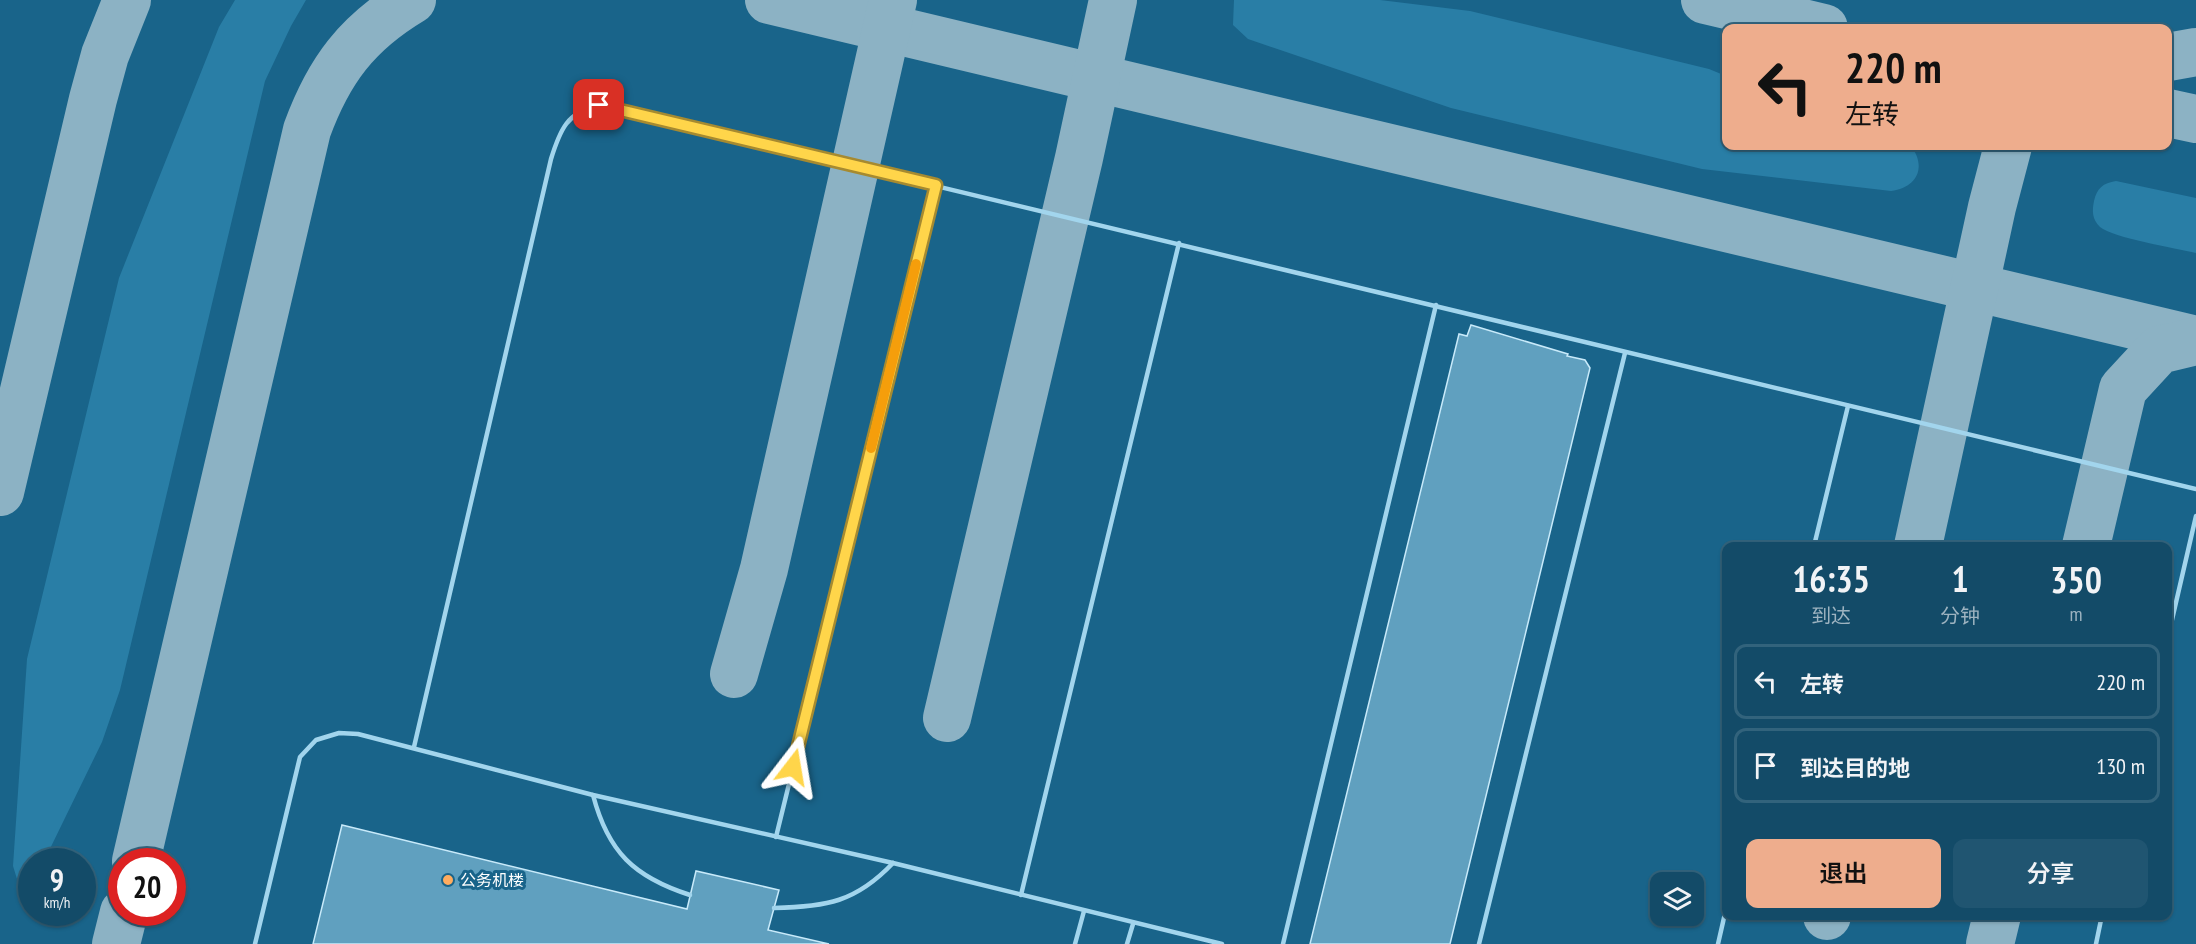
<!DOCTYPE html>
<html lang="zh">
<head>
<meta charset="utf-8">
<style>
  body { margin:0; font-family:"PT Sans Narrow","Noto Sans SC",sans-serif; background:#205571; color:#f1f3f6; height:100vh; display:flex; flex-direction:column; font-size:22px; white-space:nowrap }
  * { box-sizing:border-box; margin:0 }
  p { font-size:20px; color:#9db3c0 }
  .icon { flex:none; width:33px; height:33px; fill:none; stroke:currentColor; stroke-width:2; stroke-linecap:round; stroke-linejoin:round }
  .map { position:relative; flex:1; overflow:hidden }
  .side { position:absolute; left:1722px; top:542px; width:450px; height:378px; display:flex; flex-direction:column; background:#134b68; border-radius:12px; box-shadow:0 2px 4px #0004,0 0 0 2px #32637c }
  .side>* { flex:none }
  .guide { position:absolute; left:1722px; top:24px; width:450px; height:126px; border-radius:12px; box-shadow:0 2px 4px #0004,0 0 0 2px #32637c; background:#eead8d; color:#111; overflow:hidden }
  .buttons { position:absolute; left:1650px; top:872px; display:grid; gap:12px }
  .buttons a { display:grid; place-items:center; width:54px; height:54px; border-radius:12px; background:#134b68; box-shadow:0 2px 4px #0004,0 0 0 2px #32637c; font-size:30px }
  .speed { position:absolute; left:18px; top:848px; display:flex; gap:12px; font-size:30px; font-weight:700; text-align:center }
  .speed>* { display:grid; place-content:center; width:78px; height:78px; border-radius:50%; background:#134b68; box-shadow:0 2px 4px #0004,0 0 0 2px #32637c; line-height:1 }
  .speed small { font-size:15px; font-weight:400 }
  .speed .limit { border:9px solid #d22; background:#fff; color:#111 }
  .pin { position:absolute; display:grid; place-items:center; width:51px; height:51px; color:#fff; margin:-26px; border-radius:12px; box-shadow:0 3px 9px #0006 }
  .me { position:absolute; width:66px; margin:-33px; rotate:14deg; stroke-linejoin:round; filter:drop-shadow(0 0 4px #0008) }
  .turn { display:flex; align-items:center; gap:21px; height:126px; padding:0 24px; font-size:27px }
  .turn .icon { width:78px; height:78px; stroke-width:2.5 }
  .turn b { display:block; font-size:42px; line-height:51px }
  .eta { display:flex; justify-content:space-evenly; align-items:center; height:102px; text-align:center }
  .eta b { font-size:36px; font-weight:600; line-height:42px }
  .cta { display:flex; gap:12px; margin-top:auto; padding:12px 24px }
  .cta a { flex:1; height:69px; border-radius:12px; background:#eead8d; color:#111; font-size:24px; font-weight:600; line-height:69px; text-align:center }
  .cta a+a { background:#205571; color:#f1f3f6 }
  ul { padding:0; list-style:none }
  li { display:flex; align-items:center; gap:18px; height:75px; margin:0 12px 9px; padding:0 12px; border:3px solid #32637c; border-radius:12px }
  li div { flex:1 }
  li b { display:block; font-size:22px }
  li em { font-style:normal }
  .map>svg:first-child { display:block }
  .green { fill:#297ea6 }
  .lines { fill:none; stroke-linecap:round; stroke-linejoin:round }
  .taxiway { stroke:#8cb2c4; stroke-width:48 }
  .building { fill:#60a0bf; stroke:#c8eafa; stroke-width:1.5 }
  .service { stroke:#a2d5ed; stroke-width:4.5 }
  .route-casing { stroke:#a68a30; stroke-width:15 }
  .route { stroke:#ffd54a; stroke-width:10 }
  .slow { stroke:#f59e0b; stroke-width:10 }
  .poi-dot { fill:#ffac5f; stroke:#19648a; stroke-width:2 }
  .labels { text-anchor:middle; stroke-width:6; stroke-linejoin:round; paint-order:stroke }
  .poi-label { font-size:16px; fill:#fff; stroke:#19648a; text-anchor:start }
</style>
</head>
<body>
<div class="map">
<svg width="2196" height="944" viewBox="0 0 2196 944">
  <rect width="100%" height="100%" fill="#19648a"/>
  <g class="green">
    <path d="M235,0H306L291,26L265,81L120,690L102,742L44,861H32L31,884L26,889L17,879L13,866L27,659L119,278L219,27Z"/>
    <path d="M1234,0H1380L1470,11L1709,69L1726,76V146H1911C1927,167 1917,188 1891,191L1702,169L1451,108L1248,39L1233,25Z"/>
    <path d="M2116,181L2196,198V253C2176,248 2113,238 2100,227C2092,219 2092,211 2094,201C2097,188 2103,183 2116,181Z"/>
  </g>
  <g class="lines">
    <g class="taxiway">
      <path d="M769,0L2196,340"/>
      <path d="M1705,0L1824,28"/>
      <path d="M2168,57L2196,52"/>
      <path d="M2168,113L2196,119"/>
      <path d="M0,492L93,99L105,55L127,0"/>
      <path d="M1918,546L1992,207L2008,146"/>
      <path d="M2086,546L2123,389L2159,350L2196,341"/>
      <path d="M734,674L764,569L893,0"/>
      <path d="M947,718L1079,158L1113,0"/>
      <path d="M136,861L307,130C329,70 357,33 412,0"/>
      <path d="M1827,916V915"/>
      <path d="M116,944L124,912"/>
      <path d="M1990,944L1997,915"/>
    </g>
  </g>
  <g class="building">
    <path d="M1471,325L1568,354L1567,356L1585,360L1590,368L1450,944H1310L1459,334L1467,336Z"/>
    <path d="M342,825L687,909L696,871L779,890L768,930L829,944H313Z"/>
  </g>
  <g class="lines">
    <g class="service">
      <path d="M1814,546L1848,406"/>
      <path d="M2168,637L2196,516"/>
      <path d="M414,747L551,159C560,130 567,112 599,105L2196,489"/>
      <path d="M593,795C608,852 634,877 690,895"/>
      <path d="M776,837L936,185"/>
      <path d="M1021,895L1179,243"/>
      <path d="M774,908C826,907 856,902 893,863"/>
      <path d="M255,944L300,757L316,740L339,733L358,734L593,795L893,863L1222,944"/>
      <path d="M1075,944L1084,911"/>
      <path d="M1127,944L1133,924"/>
      <path d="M1283,944L1436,305"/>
      <path d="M1479,944L1625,353"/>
      <path d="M1718,944L1726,909"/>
      <path d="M2096,944L2102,915"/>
    </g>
  </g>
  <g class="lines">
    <g class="route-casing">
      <path id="route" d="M599,105L936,185L793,767"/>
    </g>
    <use href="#route" class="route"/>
    <path class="slow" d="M871,448L916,264"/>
  </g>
  <circle class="poi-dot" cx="448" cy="880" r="6"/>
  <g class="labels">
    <g class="poi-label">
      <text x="460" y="886">公务机楼</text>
    </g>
  </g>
</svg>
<div class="buttons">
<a><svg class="icon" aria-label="layers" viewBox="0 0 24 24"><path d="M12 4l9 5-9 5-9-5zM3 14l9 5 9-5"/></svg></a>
</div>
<div class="speed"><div>9<small>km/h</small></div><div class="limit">20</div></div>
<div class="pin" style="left:599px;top:105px;background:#d93025"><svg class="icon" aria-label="arrive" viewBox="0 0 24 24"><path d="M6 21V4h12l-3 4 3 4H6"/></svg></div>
<svg class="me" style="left:793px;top:767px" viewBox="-20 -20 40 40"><path d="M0-17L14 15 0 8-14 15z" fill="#ffd54a" stroke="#fff" stroke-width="4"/></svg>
<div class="guide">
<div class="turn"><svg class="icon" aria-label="left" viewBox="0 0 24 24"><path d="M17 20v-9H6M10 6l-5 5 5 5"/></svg><div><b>220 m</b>左转</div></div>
</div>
<section class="side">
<div class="eta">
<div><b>16:35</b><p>到达</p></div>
<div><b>1</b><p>分钟</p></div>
<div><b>350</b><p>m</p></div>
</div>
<ul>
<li><svg class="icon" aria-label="left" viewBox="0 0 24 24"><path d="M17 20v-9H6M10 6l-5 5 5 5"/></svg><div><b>左转</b></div><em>220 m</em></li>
<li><svg class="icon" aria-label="arrive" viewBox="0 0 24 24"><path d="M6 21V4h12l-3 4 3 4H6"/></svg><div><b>到达目的地</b></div><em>130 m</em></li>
</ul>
<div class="cta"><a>退出</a><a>分享</a></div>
</section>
</div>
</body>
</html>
